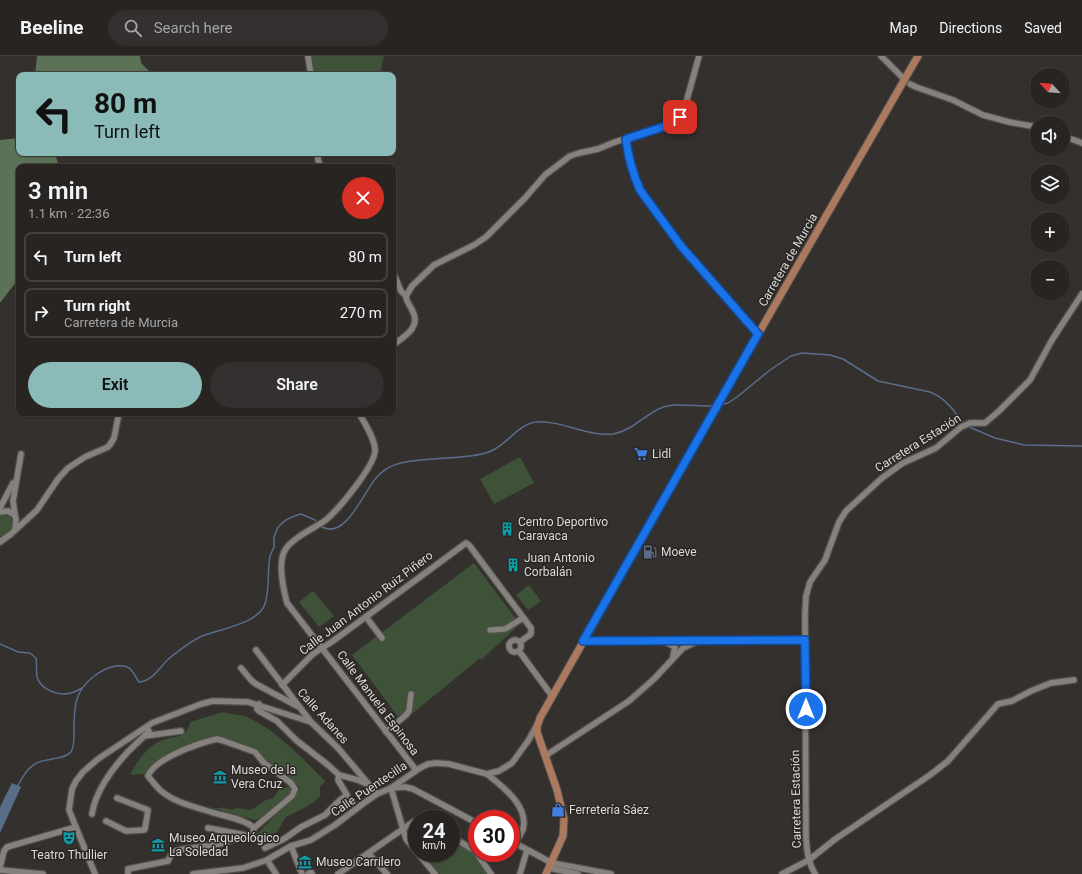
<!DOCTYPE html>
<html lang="en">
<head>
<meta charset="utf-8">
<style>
  body { margin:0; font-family:Roboto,sans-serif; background:#33302f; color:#f1f3f6; height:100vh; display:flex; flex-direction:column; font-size:15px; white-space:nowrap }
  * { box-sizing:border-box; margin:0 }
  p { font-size:13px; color:#a4a4a5 }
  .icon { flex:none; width:22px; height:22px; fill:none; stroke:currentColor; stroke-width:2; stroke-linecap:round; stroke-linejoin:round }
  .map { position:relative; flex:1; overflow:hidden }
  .sheet { position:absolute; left:16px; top:108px; width:380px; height:252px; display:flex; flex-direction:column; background:#272422; border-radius:8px; box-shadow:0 1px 3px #0004,0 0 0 1px #434140 }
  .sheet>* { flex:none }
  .hud { position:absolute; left:16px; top:16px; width:380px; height:84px; border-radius:8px; box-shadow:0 1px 3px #0004,0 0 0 1px #434140; background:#8bbbb9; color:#111; overflow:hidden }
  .needle { width:26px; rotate:296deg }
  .buttons { position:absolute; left:1030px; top:12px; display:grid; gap:8px }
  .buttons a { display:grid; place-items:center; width:40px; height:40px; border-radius:50%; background:#272422; box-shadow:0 1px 3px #0004,0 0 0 1px #434140; font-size:20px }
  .speed { position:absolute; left:408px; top:754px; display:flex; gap:8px; font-size:20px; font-weight:700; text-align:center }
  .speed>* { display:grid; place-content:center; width:52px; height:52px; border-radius:50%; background:#272422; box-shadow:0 1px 3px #0004,0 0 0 1px #434140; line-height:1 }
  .speed small { font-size:10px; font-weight:400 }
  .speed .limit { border:6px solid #d22; background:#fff; color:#111 }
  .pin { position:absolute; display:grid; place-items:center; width:34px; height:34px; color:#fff; margin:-17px; border-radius:8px; box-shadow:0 2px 6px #0006 }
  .me { position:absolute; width:44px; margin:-22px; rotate:0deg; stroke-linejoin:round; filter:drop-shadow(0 0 3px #0008) }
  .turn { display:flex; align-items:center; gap:14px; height:84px; padding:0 12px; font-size:18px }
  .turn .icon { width:52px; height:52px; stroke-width:2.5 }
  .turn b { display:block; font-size:28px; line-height:34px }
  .round { display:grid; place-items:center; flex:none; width:42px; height:42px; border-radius:21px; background:#33302f }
  .headline { display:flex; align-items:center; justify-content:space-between; height:68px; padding:0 12px }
  h1 { font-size:24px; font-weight:600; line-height:30px }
  .cta { display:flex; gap:8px; margin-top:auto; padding:8px 12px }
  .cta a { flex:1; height:46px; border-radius:24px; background:#8bbbb9; color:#111; font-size:16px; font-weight:600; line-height:46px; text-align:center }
  .cta a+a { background:#33302f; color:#f1f3f6 }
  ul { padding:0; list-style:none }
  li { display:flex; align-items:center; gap:12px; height:50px; margin:0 8px 6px; padding:0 4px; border:2px solid #434140; border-radius:8px }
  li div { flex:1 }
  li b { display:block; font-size:15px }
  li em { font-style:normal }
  header { display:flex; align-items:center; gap:24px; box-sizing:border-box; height:56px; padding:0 20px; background:#272422; border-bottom:1px solid #434140 }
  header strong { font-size:19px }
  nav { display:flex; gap:22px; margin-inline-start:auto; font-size:14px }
  .search { width:280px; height:36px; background:#33302f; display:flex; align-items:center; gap:10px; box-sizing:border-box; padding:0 14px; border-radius:22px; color:#a4a4a5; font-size:15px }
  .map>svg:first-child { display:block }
  .green { fill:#3e5238 }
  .forest { fill:#5c7256 }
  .water { fill:#586d89 }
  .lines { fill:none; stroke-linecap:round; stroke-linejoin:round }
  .stream { stroke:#586d89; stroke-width:1.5 }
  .minor-casing { stroke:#524e4c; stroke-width:8 }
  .major-casing { stroke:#524e4c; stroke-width:9 }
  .minor { stroke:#85817d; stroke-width:5.5 }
  .major { stroke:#ab795d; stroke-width:7 }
  .route-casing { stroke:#114b97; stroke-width:10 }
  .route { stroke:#1a73e8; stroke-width:7 }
  .labels { text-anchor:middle; stroke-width:3; stroke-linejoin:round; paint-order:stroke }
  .street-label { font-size:12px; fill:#dcdad8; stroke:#2a2724 }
  .poi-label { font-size:12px; fill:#dcdad8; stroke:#2a2724; text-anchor:start }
</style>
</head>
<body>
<header>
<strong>Beeline</strong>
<div class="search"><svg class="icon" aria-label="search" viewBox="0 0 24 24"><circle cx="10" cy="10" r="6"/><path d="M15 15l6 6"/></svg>Search here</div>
<nav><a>Map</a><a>Directions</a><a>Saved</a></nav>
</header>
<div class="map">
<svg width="1082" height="818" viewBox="0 0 1082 818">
  <rect width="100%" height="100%" fill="#34302e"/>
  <g class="green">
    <path d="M308,0H384L380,17L378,19H311Z"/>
    <path d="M520,401L534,427L494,448L480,423Z"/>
    <path d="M0,458C9,457 19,462 12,473C9,477 4,480 0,484Z"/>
    <path d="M474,507L520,568L481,604L480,602L402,666L352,599Z"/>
    <path d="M529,529L541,545L528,554L516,539Z"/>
    <path d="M313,535L334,560L319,571L299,546Z"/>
    <path d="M223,656C230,658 240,658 247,661C278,675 302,702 325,725L320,731V741L308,750L286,761L277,776L258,783L256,779L297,737L300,731L239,686L221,681L205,684L171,698L143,718L130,719C136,706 146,693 158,686C170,679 188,685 190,666Z"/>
    <path d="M289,731L291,737L263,761L255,764L213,752H221V751L232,754L236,752L251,754L266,744L273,742L280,732Z"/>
    <path d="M417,767V793L409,784L410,773Z"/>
    <path d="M451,783L470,794L488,818H440L421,797H451Z"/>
    <path d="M308,806L314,815L308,818H302L299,810Z"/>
  </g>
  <g class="forest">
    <path d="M37,0H140L141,7L153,19H35Z"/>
    <path d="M19,82V97H55L59,111H19V222L0,247V84Z"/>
  </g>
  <path class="water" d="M12,727L21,731L0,777V751Z"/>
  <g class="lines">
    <g class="stream">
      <path d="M721,349L728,347L737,341L770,314L791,300L802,297L830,299L843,303L878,325L930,336C946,342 954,355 964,368"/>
      <path d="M967,370L995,382L1024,389L1082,390"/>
      <path d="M320,470C345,486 363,437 376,422C383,414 391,409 401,407C424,402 447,403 470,400C478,399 486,398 493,394C508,387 519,368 536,366C562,364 588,381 613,378C632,375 644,359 661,352C674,346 699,351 715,350"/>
      <path d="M0,588L18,596L30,597L36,602C37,607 36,616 37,621C40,632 54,638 64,638C71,638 77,635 82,632"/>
      <path d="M17,731C22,722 28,710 39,706C48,702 63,704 71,696C74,691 74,683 74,678C74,657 73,636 92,622C99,616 107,611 116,610C131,608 132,615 139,626C154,625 161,608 172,600C181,593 191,585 202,580C220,573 258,568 265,548C270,533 267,515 270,500C271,497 273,494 274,491C274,488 274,485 274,482C277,467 287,462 301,458L315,464L317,468"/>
    </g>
    <g class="minor-casing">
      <g id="minor">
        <path d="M308,0L311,19"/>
        <path d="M881,0L904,23"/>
        <path d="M910,28L916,31L953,44L983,59L1009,66L1037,71"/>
        <path d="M1063,80L1082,87"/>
        <path d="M626,83L630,106L640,134L681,191L758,278"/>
        <path d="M318,97V104L321,111"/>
        <path d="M393,216L401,235L406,240"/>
        <path d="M406,240L412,230L434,209L474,189L486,181L525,142L545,119L570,100L579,97L598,93L615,86L664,71L675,66L680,61L686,47L699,0"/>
        <path d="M393,289C405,280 422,271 412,254C410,249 406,245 406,240"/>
        <path d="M359,357C365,368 374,381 375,393C377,408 335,458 323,466C312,473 289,484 284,496C278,510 283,532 287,547L416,714"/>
        <path d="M0,452L13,427"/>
        <path d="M0,456L8,455L15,459L16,463L15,474"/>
        <path d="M15,459L13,445L21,398"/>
        <path d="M0,486L11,478L37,454L58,423L68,412L85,401L108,391L111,387L114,382L119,357"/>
        <path d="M366,561L382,582"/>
        <path d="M490,574L505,573L523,562"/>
        <circle cx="515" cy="590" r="6"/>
        <path d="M583,585L805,584"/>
        <path d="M664,585L675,591L673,600"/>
        <path d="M256,594L311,666L338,692L377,738"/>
        <path d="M519,595L552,640"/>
        <path d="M241,612L251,624L256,628L297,650"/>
        <path d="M282,629L313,598L333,585L466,487L469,489L531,572V578L520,586"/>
        <path d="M259,648L257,653L259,655L277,665L296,684L328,709L339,719L358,724L367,728"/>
        <path d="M386,676L406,659L409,655L411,638"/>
        <path d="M144,680L181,675"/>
        <path d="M217,683L224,685L255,696L264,707L291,727L295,733L292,740L254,772C246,763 223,760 211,756C195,751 173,746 160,734C156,730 152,725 148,720C155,702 199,687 217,683Z"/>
        <path d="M545,700L629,645L654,623L683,592L696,586"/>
        <path d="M487,718C502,730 529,750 523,773C521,778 518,783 515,788"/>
        <path d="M391,732L406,783L435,818"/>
        <path d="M391,732L405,731L413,733L477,767"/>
        <path d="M92,758C95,737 111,714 126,698C133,690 142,683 149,675L146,672"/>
        <path d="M106,765L126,775L144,774L145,773L148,754L117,742"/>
        <path d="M208,772L245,779"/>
        <path d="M451,780L475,795L491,818"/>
        <path d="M511,785L552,807L611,818"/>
        <path d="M291,790L302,818"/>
        <path d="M469,790L477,782"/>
        <path d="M265,792L284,783L301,771L325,759L339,745L347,739L338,724L339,719"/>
        <path d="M369,798L387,818"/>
        <path d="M267,804L276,818"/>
        <path d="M0,811L4,795L7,791L76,771"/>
        <path d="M549,812L578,818"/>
        <path d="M0,814L43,818"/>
        <path d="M95,818L69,754L72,733L76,725L83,716L98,703L152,667L201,648L213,645L248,646L311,666"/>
        <path d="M128,818V813L168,805L172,797L178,794L215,789L252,779L254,772"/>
        <path d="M193,818L243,812L267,804L291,790L311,784L335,769L364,747L377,738L391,732L420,712L428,708L437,707L449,708L487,718L499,715L512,707L528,685L537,669"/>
        <path d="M308,818L311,816L312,818"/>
        <path d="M338,818L413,766L417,765"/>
        <path d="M520,818L527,794"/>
        <path d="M782,818L809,804L834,784L930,719L948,705L998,648L1012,645L1031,635L1051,627L1074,624"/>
        <path d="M815,818C808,806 807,795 806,782L805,558L806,540L810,526L825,504L839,466L846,455L882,422L903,407L936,392L961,371L970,367H985L999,355L1030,324L1052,284L1082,238"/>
      </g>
    </g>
    <g class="major-casing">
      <path id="major" d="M546,818L563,780L564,763L557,734L537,676V671L540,662L718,348L918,0"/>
    </g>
    <use href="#minor" class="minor"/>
    <use href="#major" class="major"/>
  </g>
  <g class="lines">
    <g class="route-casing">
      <path id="route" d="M680,61L675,66L669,69L626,83C628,101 633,118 640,134L681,190L758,278L583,585L805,584L806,653"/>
    </g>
    <use href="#route" class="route"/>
  </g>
  <defs>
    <g id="supermarket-bare" transform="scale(1.08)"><path d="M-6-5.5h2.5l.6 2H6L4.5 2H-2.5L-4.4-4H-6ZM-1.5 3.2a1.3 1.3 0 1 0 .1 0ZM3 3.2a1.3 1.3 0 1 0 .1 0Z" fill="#3f7fe0" stroke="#2a2724" stroke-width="2.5" paint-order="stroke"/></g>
    <g id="building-bare" transform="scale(1.08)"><path d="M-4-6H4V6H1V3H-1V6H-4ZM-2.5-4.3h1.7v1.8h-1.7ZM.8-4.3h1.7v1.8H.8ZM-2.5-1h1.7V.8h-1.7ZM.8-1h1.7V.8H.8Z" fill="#0f9aa8" stroke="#2a2724" stroke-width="2.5" paint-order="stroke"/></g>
    <g id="fuel-bare" transform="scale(1.08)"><path d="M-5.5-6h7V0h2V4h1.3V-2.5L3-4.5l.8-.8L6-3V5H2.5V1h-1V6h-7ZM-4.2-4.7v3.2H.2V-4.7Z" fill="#5c6f8a" stroke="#2a2724" stroke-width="2.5" paint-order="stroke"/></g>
    <g id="museum-bare" transform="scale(1.08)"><path d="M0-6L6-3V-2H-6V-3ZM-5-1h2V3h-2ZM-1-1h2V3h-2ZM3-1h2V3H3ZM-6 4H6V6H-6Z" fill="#0f9aa8" stroke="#2a2724" stroke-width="2.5" paint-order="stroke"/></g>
    <g id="shop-bare" transform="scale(1.08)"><path d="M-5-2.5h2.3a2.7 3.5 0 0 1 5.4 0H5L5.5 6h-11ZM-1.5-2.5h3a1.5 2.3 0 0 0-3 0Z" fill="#3f7fe0" stroke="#2a2724" stroke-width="2.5" paint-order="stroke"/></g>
    <g id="theatre-bare" transform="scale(1.08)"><path d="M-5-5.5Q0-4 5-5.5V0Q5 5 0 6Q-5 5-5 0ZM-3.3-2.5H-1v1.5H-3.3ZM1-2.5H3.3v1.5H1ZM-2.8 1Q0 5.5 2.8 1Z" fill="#0f9aa8" stroke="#2a2724" stroke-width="2.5" paint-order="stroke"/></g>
  </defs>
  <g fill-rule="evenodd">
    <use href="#supermarket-bare" x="641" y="398"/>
    <use href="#building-bare" x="507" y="473"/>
    <use href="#fuel-bare" x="650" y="496"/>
    <use href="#building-bare" x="513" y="509"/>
    <use href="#museum-bare" x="220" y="721"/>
    <use href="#shop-bare" x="558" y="754"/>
    <use href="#theatre-bare" x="69" y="782"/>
    <use href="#museum-bare" x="158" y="789"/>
    <use href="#museum-bare" x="305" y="806"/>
  </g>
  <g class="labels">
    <g class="street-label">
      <text transform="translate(788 204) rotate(-60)" y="4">Carretera de Murcia</text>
      <text transform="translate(918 387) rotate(-32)" y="4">Carretera Estación</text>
      <text transform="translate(366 547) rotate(-37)" y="4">Calle Juan Antonio Ruiz Piñero</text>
      <text transform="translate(378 647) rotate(53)" y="4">Calle Manuela Espinosa</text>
      <text transform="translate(323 660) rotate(48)" y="4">Calle Adanes</text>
      <text transform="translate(369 733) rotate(-34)" y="4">Calle Puentecilla</text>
      <text transform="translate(796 743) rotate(-91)" y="4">Carretera Estación</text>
    </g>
    <g class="poi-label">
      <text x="652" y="402">Lidl</text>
      <text x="518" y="470">Centro Deportivo<tspan x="518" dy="14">Caravaca</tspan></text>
      <text x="661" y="500">Moeve</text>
      <text x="524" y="506">Juan Antonio<tspan x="524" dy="14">Corbalán</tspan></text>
      <text x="231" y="718">Museo de la<tspan x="231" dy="14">Vera Cruz</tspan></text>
      <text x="569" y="758">Ferretería Sáez</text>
      <text x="169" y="786">Museo Arqueológico<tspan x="169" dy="14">La Soledad</tspan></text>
      <text x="69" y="803" text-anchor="middle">Teatro Thullier</text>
      <text x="316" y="810">Museo Carrilero</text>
    </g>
  </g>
</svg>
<div class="buttons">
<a><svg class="needle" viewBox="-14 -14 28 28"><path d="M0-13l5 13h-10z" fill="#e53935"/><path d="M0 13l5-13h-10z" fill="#a4a4a5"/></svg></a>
<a><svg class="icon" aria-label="sound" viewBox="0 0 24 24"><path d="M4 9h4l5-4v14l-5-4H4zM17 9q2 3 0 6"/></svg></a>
<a><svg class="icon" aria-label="layers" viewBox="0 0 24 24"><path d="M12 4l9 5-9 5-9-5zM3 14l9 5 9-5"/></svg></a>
<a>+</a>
<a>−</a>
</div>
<div class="speed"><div>24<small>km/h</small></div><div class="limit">30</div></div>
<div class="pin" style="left:680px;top:61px;background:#d93025"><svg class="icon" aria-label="arrive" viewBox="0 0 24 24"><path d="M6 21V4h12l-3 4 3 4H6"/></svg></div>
<svg class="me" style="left:806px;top:653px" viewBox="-20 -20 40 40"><circle r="17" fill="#1a73e8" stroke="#fff" stroke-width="3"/><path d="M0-11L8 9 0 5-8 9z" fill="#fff"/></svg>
<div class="hud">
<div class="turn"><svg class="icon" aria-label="left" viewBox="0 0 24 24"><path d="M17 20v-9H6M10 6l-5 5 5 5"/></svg><div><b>80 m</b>Turn left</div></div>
</div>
<section class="sheet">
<div class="headline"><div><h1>3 min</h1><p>1.1 km · 22:36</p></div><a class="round" style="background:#d93025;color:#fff"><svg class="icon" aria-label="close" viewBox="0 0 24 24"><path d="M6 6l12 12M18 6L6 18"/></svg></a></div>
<ul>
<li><svg class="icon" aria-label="left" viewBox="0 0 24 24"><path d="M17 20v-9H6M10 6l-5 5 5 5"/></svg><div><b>Turn left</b></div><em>80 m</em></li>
<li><svg class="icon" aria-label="right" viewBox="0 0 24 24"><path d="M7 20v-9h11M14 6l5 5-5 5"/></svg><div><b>Turn right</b><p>Carretera de Murcia</p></div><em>270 m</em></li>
</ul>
<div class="cta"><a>Exit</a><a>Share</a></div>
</section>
</div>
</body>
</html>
